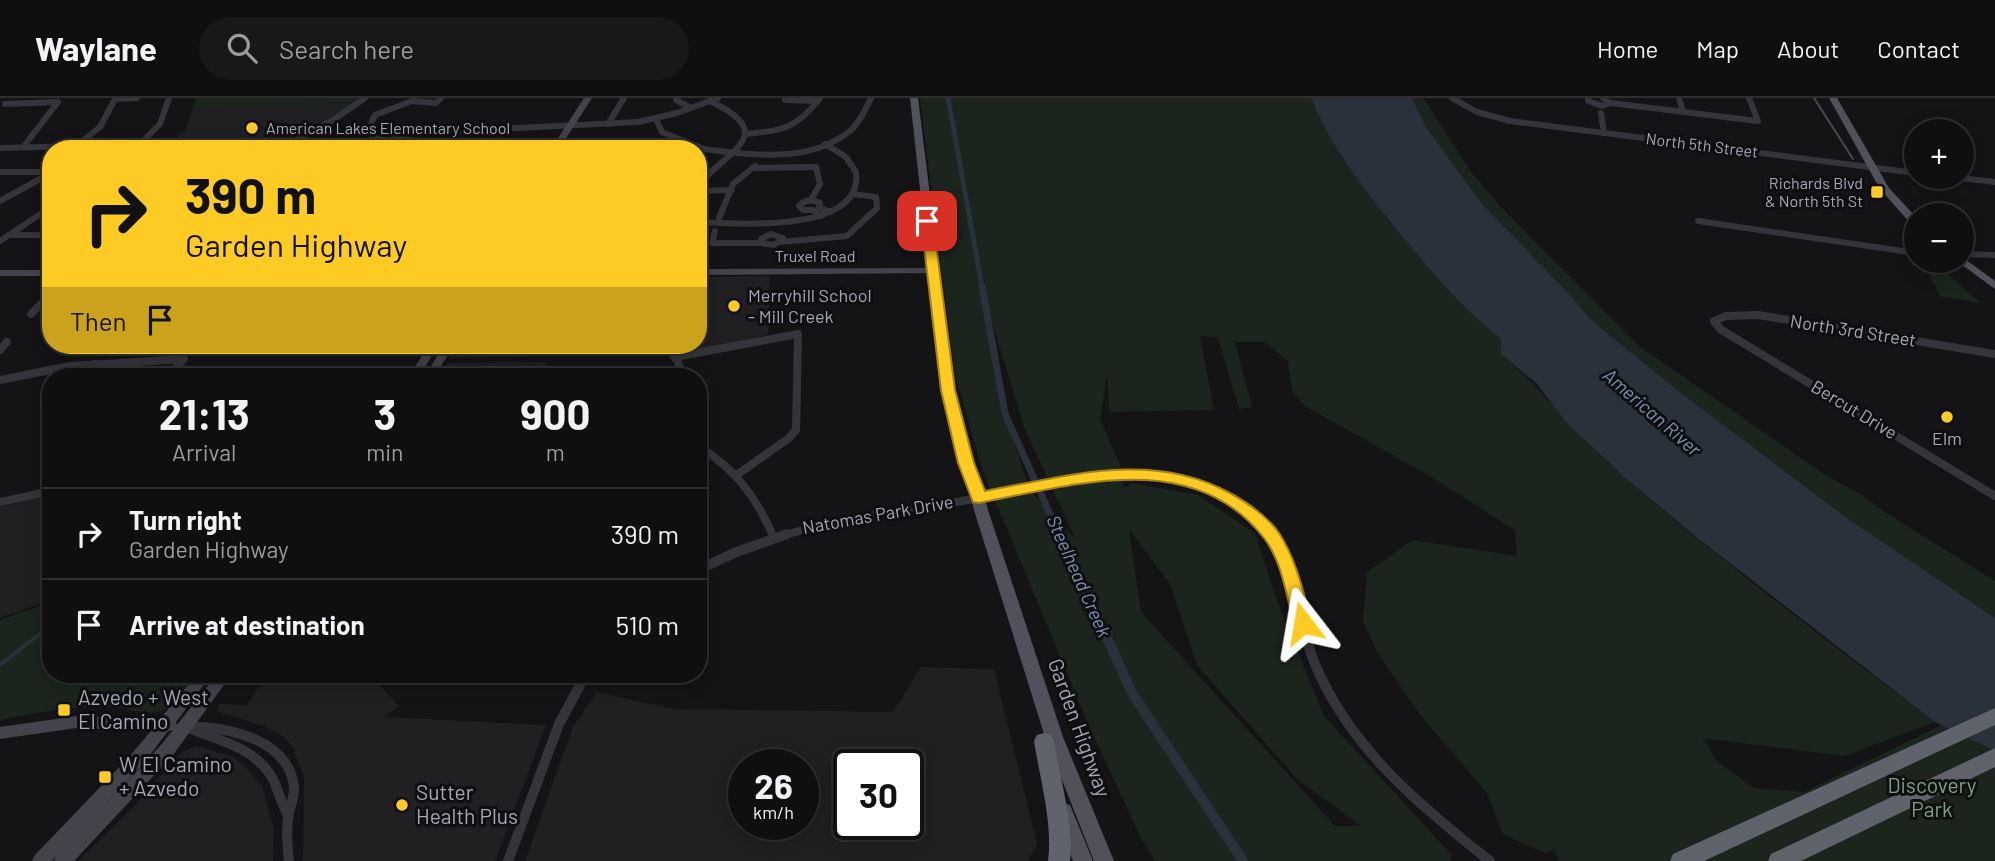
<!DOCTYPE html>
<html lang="en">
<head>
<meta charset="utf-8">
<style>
  body { margin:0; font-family:Barlow,sans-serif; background:#181819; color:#f1f3f6; height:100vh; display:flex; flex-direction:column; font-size:26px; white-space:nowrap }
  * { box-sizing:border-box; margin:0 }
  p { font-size:23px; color:#9b9c9f }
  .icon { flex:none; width:38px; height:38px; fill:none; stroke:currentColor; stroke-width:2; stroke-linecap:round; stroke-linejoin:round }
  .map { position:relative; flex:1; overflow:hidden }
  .drawer { position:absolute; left:42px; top:270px; width:665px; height:315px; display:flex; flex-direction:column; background:#0f0f10; border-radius:28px; box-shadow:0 4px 18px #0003,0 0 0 2px #2f2f30 }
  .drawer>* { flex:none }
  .hud { position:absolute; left:42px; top:42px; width:665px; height:214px; border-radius:28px; box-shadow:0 4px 18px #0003,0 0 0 2px #2f2f30; background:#fdcb24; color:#111; overflow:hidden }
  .buttons { position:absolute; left:1904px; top:21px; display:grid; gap:14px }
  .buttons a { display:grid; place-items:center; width:70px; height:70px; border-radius:50%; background:#0f0f10; box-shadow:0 4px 18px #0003,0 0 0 2px #2f2f30; font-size:35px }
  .speed { position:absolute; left:728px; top:651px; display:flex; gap:14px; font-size:35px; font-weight:700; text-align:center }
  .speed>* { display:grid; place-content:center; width:91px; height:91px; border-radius:50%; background:#0f0f10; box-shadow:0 4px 18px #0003,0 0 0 2px #2f2f30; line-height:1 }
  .speed small { font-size:18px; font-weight:400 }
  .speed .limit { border:4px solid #111; border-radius:10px; background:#fff; color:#111 }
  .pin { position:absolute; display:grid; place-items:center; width:60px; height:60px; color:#fff; margin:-30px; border-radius:14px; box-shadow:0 4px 10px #0006 }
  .me { position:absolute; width:77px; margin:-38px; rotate:346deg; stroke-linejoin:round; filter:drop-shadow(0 0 5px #0008) }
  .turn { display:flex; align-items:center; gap:24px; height:147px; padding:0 28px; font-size:32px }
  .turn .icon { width:91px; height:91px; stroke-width:2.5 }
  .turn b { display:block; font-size:49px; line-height:60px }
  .then { display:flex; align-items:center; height:66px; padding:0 28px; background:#0003; gap:14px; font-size:26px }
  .eta { display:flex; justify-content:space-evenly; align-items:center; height:119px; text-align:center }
  .eta b { font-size:42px; font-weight:700; line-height:49px }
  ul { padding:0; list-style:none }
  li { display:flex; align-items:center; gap:21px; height:91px; padding:0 28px; border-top:2px solid #2f2f30 }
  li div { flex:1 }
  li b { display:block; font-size:26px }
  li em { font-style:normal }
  header { display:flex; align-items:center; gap:42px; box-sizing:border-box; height:98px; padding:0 35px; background:#0f0f10; border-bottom:2px solid #2f2f30 }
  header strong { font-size:33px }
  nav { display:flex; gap:38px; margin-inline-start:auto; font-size:24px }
  .search { width:490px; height:63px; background:#181819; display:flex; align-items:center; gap:18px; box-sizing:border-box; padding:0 24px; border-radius:38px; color:#9b9c9f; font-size:26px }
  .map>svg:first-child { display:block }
  .built { fill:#202023; fill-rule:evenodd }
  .green { fill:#1b241d; fill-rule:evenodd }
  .water { fill:#29313a }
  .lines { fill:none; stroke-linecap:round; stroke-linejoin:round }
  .stream { stroke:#29313a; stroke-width:3.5 }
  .canal-far2 { stroke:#29313a; stroke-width:5 }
  .canal-far1 { stroke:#29313a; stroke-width:7 }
  .canal { stroke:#29313a; stroke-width:10 }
  .street-far2 { stroke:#34353b; stroke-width:6 }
  .street-far1 { stroke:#34353b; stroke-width:8 }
  .street { stroke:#34353b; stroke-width:10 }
  .secondary { fill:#42434b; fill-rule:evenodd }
  .primary { fill:#50515a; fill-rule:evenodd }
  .highway { fill:#60626c; fill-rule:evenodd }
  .tram { stroke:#474850; stroke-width:2 }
  .route { fill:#fdcb24; stroke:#a48417; stroke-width:2 }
  .poi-dot { fill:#fdcb24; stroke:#0f0f11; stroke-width:2.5 }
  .labels { text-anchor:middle; stroke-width:6; stroke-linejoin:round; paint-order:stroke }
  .far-poi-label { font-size:16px; fill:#a4a8b7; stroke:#0f0f11; text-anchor:start }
  .far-street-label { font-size:16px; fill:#a4a8b7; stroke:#0f0f11 }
  .poi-label { font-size:18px; fill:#a4a8b7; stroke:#0f0f11; text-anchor:start }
  .street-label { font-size:18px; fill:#a4a8b7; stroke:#0f0f11 }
  .water-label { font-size:19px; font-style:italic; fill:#7992b4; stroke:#0f0f11 }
  .near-poi-label { font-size:21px; fill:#a4a8b7; stroke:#0f0f11; text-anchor:start }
  .near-street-label { font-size:21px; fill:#a4a8b7; stroke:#0f0f11 }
  .near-park-label { font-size:21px; fill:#7aa381; stroke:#0f0f11 }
</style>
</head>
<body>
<header>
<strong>Waylane</strong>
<div class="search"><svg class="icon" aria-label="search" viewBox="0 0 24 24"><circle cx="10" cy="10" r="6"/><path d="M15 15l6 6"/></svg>Search here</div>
<nav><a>Home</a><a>Map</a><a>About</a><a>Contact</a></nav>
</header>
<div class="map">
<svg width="1995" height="763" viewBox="0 0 1995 763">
  <rect width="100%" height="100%" fill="#141416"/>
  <g class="built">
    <path d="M295,4H354L343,14L278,51H221L172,43L185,33L193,10Z"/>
    <path d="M770,178L768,237L686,254L680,247H698V179Z"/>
    <path d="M457,247H555L526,259L449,260Z"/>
    <path d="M547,264L540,278H439L447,265Z"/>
    <path d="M51,397V502L0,520V409Z"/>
    <path d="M921,569L994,571L1037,746L1028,763H525L573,629L597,594L673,611L893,614ZM744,667H803V726H744ZM849,667H908V726H849Z"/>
    <path d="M267,576H370L399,608L384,619L546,627L495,763H303L304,679L292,648L284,639L266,629L217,613L219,606L247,607Z"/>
    <path d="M196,648L233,659L243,666L262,688L274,731L273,763H78L135,707L182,654Z"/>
  </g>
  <g class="green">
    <path d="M196,0H359L354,4L193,10Z"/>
    <path d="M920,0H1311C1331,50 1360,85 1393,127C1426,168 1460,209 1501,241V256C1546,294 1580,342 1625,380C1725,466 1830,545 1935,624L1844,658L1703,640L1717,663L1753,690L1804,694L1952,622L1995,650V763H1559L1554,751L1545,755L1503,736L1487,695L1421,618L1380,559L1363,524L1367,474L1413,442L1517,458L1515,432L1428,377L1305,308L1292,293L1288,263L1265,244H1235L1252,309L1239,311L1218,240L1200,238L1214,312L1109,314L1107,276L1100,321L1120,367L1124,390L1132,385L1198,397L1255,435L1276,500L1324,618L1452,757L1450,763H1155L1140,738L1090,630L982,371L955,277ZM979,181L1024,329L1076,442L1029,391L1005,316ZM1129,431L1170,486L1197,567L1297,681L1361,728H1335L1141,514Z"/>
    <path d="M1412,0H1423L1472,75L1502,110L1639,248L1824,376L1862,397L1883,413L1995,483V520L1847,420L1676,291L1590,221L1573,200L1483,107L1426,29Z"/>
    <path d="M1928,175H1946L1981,205L1941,199Z"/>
    <path d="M51,504V576H196C188,586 179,603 168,610C155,618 140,613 126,611C85,605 39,614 0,622V522Z"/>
  </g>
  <path class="water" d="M1311,0H1412L1426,29L1483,107L1573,200L1590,221L1676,291L1847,420L1995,520V653L1935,624L1700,442L1624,379L1568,326L1536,285L1501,256V241C1460,209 1426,168 1393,127C1360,85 1331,50 1311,0Z"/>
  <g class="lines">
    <path class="stream" d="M0,567L41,535L51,516"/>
    <path class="canal-far2" d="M948,0L982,189"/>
    <path class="canal-far1" d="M982,188L1005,316L1060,438"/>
    <path class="canal" d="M1060,436L1132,595L1243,763"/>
    <g class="street-far2">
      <path d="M1452,0L1477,14L1510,23L1916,75"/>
      <path d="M1588,0V3L1602,8L1610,5"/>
      <path d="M1603,0L1610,5L1758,23L1749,0"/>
      <path d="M1679,0L1683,13"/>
      <path d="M676,2L691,10"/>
      <path d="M785,2L818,3"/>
      <path d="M5,6L58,4L24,48"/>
      <path d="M1601,15L1604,35"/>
      <path d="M656,21L662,34L704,51"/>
      <path d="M608,26L624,0"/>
      <path d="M746,36C783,33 797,30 820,0"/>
      <path d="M388,43L373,39L371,26L375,17L412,3L436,5L441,0"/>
      <path d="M79,46L100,29L115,1L137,0"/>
      <path d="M140,46L160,26L169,0"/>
      <path d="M0,50L167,46L209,51"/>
      <path d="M281,51L333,22L365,0"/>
      <path d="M373,51L391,41L420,35L638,24L677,15L718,0"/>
      <path d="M698,55L704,51C752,57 811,66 851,32C860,24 866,11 871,0"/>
      <path d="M752,70L816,69L820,86L811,102"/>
      <path d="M0,74H49"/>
      <path d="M1951,79L1995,84"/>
      <path d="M698,87C730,51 779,36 710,3"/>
      <path d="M698,93L732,92"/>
      <path d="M0,103L51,75"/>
      <path d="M821,118L813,112H803L799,108C805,101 812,101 820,105L819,109L830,114"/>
      <path d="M719,120L733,86L755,68"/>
      <path d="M1698,123L1916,155"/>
      <path d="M698,124C736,126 864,136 856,74L846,59L825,46"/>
      <path d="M715,133L712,145H761"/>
      <path d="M771,136L783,140L774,147L761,145V141Z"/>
      <path d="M11,137H51"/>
      <path d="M0,143L51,109"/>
      <path d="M780,144L847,138L877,110L876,99L853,96"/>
      <path d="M1962,156L1995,157"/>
    </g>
    <g class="street-far1">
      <path d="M31,216L51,196"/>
      <path d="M666,247L678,264L683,278"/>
      <path d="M0,252L7,244"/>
      <path d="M1995,256L1758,217L1726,218L1714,223L1720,231L1995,398"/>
      <path d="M675,259L798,236L796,332L789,340L738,376"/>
      <path d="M85,278L95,266"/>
      <path d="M0,282L70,268L184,261L168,278"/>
      <path d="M698,348C734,370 756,398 773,438"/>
      <path d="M0,404L51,393"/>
      <path d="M781,438C855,416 930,409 1006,396C1057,387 1109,369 1163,377C1206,383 1243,404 1271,438"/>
    </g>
    <g class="street">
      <path d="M1269,436C1297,475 1297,523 1315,566C1350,650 1420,708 1490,763"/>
      <path d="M698,472L734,455L787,436"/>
      <path d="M185,628C225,629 287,639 294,688C295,697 291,706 289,714C286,730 287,747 289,763"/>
      <path d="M188,630C217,642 251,648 270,676C278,688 280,704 288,717"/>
      <path d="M508,763L559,626L586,576"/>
    </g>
    <g class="secondary">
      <path d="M584,0H592L559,51H551Z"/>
      <path d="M932,170L935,171V175L698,177V171Z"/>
      <rect x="0" y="172" width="51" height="6"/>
      <path d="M429,247H439L419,278H409Z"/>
      <path d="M444,247H454L435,278H425Z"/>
      <path d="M197,576H212L176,624L177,627L217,576H232L173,657L74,763H54L56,758L52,763H32L35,757L129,659L151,633L77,630L0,641V629L77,618L161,620ZM173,632L161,647L102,710L141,669L168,633Z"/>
    </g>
    <g class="primary">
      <path d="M910,0H918L954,292L988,412L1063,639L1114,763H1094L1045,639L974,412L942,292Z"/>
      <path d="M1829,0H1837L1889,90L1916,119V128L1912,127L1880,91Z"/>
      <path d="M1962,159L1995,183V191L1958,164L1957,163H1962Z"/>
      <path d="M1063,705L1070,707L1093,763H1073L1054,713L1056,707Z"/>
    </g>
    <g class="highway">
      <path d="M1995,610V627L1704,763H1670L1673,756Z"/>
      <path d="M1044,635L1051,637L1054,643C1060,681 1074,726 1070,763H1048C1053,726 1040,681 1034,643L1037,637Z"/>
      <path d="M1995,650V669L1801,763H1768L1771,756Z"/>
    </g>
    <path class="tram" d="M1814,0L1853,61"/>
  </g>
  <path class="route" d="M927,119L933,123L955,292L974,365L985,393C1067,378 1152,352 1230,395C1248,405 1267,418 1279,435C1297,463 1303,494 1312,525L1309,530H1296L1294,525C1286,497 1282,463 1264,440C1193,349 1073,387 979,405L973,404L958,365L941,292L921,123Z"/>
  <g class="poi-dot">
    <circle cx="252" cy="30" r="7"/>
    <rect x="1870" y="87" width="14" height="14" rx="3.5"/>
    <circle cx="734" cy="208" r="7"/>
    <circle cx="1947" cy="319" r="7"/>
    <rect x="57" y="605" width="14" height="14" rx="3.5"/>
    <rect x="98" y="672" width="14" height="14" rx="3.5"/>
    <circle cx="402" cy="707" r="7"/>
  </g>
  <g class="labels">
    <g class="far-poi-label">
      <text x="266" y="36">American Lakes Elementary School</text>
      <text x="1863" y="91" text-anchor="end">Richards Blvd<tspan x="1863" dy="18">&amp; North 5th St</tspan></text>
    </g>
    <g class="far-street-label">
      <text transform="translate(1702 47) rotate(7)" y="6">North 5th Street</text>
      <text x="815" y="164">Truxel Road</text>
    </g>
    <g class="poi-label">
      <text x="748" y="204">Merryhill School<tspan x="748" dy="21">- Mill Creek</tspan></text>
      <text x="1947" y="347" text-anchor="middle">Elm</text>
    </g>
    <g class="street-label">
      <text transform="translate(1853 233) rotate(9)" y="6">North 3rd Street</text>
      <text transform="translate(1854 312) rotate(31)" y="6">Bercut Drive</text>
      <text transform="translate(878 417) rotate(-10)" y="6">Natomas Park Drive</text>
    </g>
    <g class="water-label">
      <text transform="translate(1652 314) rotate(41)" y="7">American River</text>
      <text transform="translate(1079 478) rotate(66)" y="7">Steelhead Creek</text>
    </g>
    <g class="near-poi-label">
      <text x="78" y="607">Azvedo + West<tspan x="78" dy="24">El Camino</tspan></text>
      <text x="119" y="674">W El Camino<tspan x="119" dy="24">+ Azvedo</tspan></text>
      <text x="416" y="702">Sutter<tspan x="416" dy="24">Health Plus</tspan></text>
    </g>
    <g class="near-street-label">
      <text transform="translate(1079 630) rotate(70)" y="7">Garden Highway</text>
    </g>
    <g class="near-park-label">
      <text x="1932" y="695">Discovery<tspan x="1932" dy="24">Park</tspan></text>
    </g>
  </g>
</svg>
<div class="buttons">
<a>+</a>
<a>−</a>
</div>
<div class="speed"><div>26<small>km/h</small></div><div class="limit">30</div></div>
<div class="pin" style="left:927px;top:123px;background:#d93025"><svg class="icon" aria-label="arrive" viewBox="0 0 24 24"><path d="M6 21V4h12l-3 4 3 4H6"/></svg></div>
<svg class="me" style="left:1303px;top:525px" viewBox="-20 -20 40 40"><path d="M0-17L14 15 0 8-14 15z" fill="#fdcb24" stroke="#fff" stroke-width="4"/></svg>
<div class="hud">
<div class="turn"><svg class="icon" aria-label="right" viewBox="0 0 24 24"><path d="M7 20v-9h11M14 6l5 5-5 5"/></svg><div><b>390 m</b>Garden Highway</div></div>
<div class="then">Then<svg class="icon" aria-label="arrive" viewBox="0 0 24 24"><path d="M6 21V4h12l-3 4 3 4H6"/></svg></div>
</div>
<section class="drawer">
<div class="eta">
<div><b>21:13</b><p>Arrival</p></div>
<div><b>3</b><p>min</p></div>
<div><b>900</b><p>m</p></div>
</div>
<ul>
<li><svg class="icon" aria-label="right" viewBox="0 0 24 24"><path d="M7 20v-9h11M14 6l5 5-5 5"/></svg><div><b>Turn right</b><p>Garden Highway</p></div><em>390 m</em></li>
<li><svg class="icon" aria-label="arrive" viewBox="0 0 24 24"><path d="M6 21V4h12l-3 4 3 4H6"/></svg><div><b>Arrive at destination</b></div><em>510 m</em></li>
</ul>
</section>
</div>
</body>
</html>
